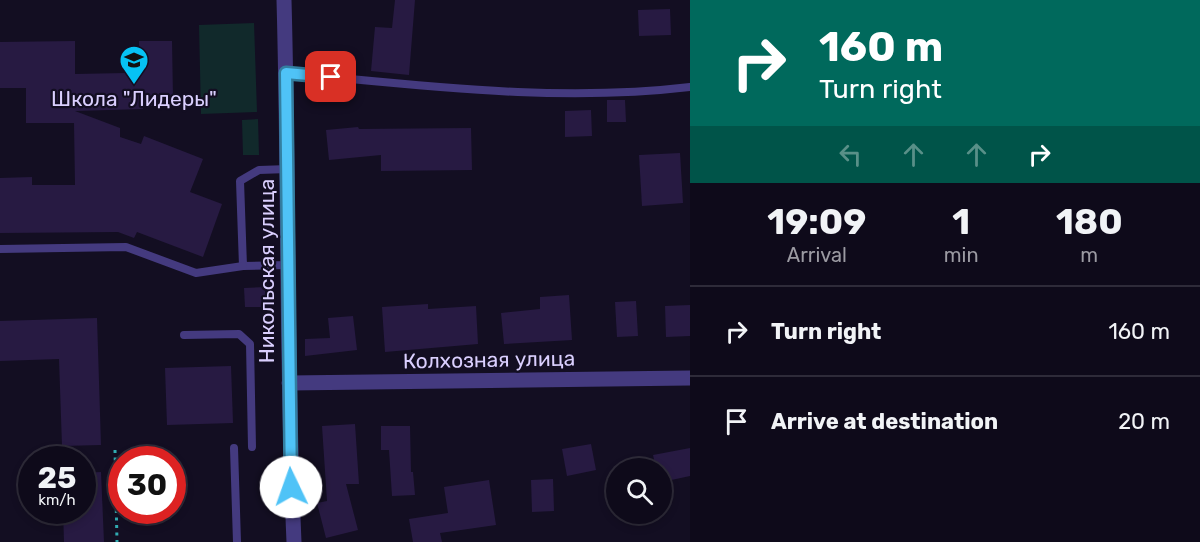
<!DOCTYPE html>
<html lang="en">
<head>
<meta charset="utf-8">
<style>
  body { margin:0; font-family:Rubik,sans-serif; background:#171323; color:#f1f3f6; height:100vh; display:flex; flex-direction:column; font-size:22px; white-space:nowrap }
  * { box-sizing:border-box; margin:0 }
  p { font-size:20px; color:#9b9aa2 }
  .icon { flex:none; width:33px; height:33px; fill:none; stroke:currentColor; stroke-width:2; stroke-linecap:round; stroke-linejoin:round }
  .map { position:relative; flex:1; overflow:hidden }
  .drawer { display:flex; flex-direction:column; background:#0e0a1a; width:510px }
  .drawer>* { flex:none }
  .guide { background:#00695c; color:#fff; overflow:hidden }
  .tools { position:absolute; left:606px; top:458px; display:grid; gap:12px }
  .tools a { display:grid; place-items:center; width:66px; height:66px; border-radius:50%; background:#0e0a1a; box-shadow:0 3px 9px #0003,0 0 0 2px #2e2b39; font-size:30px }
  .speed { position:absolute; left:18px; top:446px; display:flex; gap:12px; font-size:30px; font-weight:700; text-align:center }
  .speed>* { display:grid; place-content:center; width:78px; height:78px; border-radius:50%; background:#0e0a1a; box-shadow:0 3px 9px #0003,0 0 0 2px #2e2b39; line-height:1 }
  .speed small { font-size:15px; font-weight:400 }
  .speed .limit { border:9px solid #d22; background:#fff; color:#111 }
  .pin { position:absolute; display:grid; place-items:center; width:51px; height:51px; color:#fff; margin:-26px; border-radius:12px; box-shadow:0 3px 9px #0006 }
  .me { position:absolute; width:66px; margin:-33px; rotate:357deg; stroke-linejoin:round; filter:drop-shadow(0 0 4px #0008) }
  .turn { display:flex; align-items:center; gap:21px; height:126px; padding:0 30px; font-size:27px }
  .turn .icon { width:78px; height:78px; stroke-width:2.5 }
  .turn b { display:block; font-size:42px; line-height:51px }
  .lanes { display:flex; align-items:center; height:57px; padding:0 30px; background:#0003; justify-content:center; gap:30px; direction:ltr }
  .lanes .off { opacity:.35 }
  .eta { display:flex; justify-content:space-evenly; align-items:center; height:102px; text-align:center }
  .eta b { font-size:36px; font-weight:700; line-height:42px }
  ul { padding:0; list-style:none }
  li { display:flex; align-items:center; gap:18px; height:90px; padding:0 30px; border-top:2px solid #2e2b39 }
  li div { flex:1 }
  li b { display:block; font-size:22px }
  li em { font-style:normal }
  main { display:flex; flex:1; min-height:0 }
  .map>svg:first-child { display:block }
  .green { fill:#11292b }
  .building { fill:#271a42 }
  .lines { fill:none; stroke-linecap:round; stroke-linejoin:round }
  .path { stroke:#31abb1; stroke-width:3; stroke-dasharray:3 4.5; stroke-linecap:butt }
  .lane { stroke:#443a7f; stroke-width:8 }
  .street { stroke:#443a7f; stroke-width:15 }
  .route-casing { stroke:#337fa1; stroke-width:15 }
  .route { stroke:#4fc3f7; stroke-width:10 }
  .labels { text-anchor:middle; stroke-width:4.5; stroke-linejoin:round; paint-order:stroke }
  .poi-label { font-size:21px; fill:#dacffe; stroke:#130e22 }
  .street-label { font-size:21px; fill:#dacffe; stroke:#130e22 }
</style>
</head>
<body>
<main>
<div class="map">
<svg width="690" height="542" viewBox="0 0 690 542">
  <rect width="100%" height="100%" fill="#130e22"/>
  <g class="green">
    <path d="M254,23L257,112L201,114L199,25Z"/>
    <path d="M258,119L259,155H243L242,120Z"/>
  </g>
  <g class="building">
    <path d="M395,0H415L409,75L371,71L375,27L392,28Z"/>
    <path d="M670,9L671,35L639,36L638,10Z"/>
    <path d="M75,41V74L126,73L125,56H139V41H172L173,98H156V106H143V109L75,111L120,128V137L141,144L144,136L203,159L190,192L222,204L203,257L137,232L134,238L118,232L0,233V178L32,177V185H75L74,123H26V88H0V42Z"/>
    <path d="M607,100H625L626,122H607Z"/>
    <path d="M591,110L592,136L565,137V111Z"/>
    <path d="M358,127L359,129L471,128L472,170L381,171V155L329,160L326,130Z"/>
    <path d="M680,153L683,203L642,206L639,155Z"/>
    <path d="M265,287V307H245L244,288Z"/>
    <path d="M569,295L572,340L504,344L501,313L540,309V297Z"/>
    <path d="M636,301L638,336L617,337L615,302Z"/>
    <path d="M428,304V309L476,306L478,344L385,352L382,307Z"/>
    <path d="M690,305V336L666,337L665,306Z"/>
    <path d="M353,316L357,350L305,356V339L330,338L328,318Z"/>
    <path d="M97,318L101,445L62,446L59,359L0,361V321Z"/>
    <path d="M231,366L233,423L167,425L165,368Z"/>
    <path d="M355,424L359,484H346L358,530L326,538L317,503L327,501L322,426Z"/>
    <path d="M381,426H410L411,472H413L415,495L392,496L389,450H381Z"/>
    <path d="M591,444L596,470L567,476L562,449Z"/>
    <path d="M690,448V476L662,482V468H656L653,455Z"/>
    <path d="M101,472L104,542H64L63,510H82V473Z"/>
    <path d="M553,479L554,511L532,512L531,480Z"/>
    <path d="M489,480L496,525L440,533L442,542H413L409,519L448,513L444,487Z"/>
  </g>
  <g class="lines">
    <path class="path" d="M115,450L117,542"/>
    <g class="lane">
      <path d="M286,73C420,85 556,103 690,87"/>
      <path d="M288,169L259,170L240,181L243,266L288,265"/>
      <path d="M0,249L126,247L196,273L243,266"/>
      <path d="M184,335L239,334L250,344L252,447"/>
      <path d="M234,448L237,542"/>
    </g>
    <g class="street">
      <path d="M284,0C289,181 286,361 294,542"/>
      <path d="M289,383L690,378"/>
    </g>
  </g>
  <g class="lines">
    <g class="route-casing">
      <path id="route" d="M291,487L286,73L331,77"/>
    </g>
    <use href="#route" class="route"/>
  </g>
  <defs>
    <g id="school-pin" transform="scale(1.5)"><path d="M0 17L-7.5 6A9.5 9.5 0 1 1 7.5 6Z" fill="#06c2f4" stroke="#130e22"/><path d="M0-5L7-2L0 1L-7-2ZM-4 1L0 2.5L4 1V4Q0 6-4 4Z" fill="#111"/></g>
  </defs>
  <g fill-rule="evenodd">
    <use href="#school-pin" x="134" y="60"/>
  </g>
  <g class="labels">
    <g class="poi-label">
      <text x="134" y="106">Школа "Лидеры"</text>
    </g>
    <g class="street-label">
      <text transform="translate(267 271) rotate(-90)" y="7">Никольская улица</text>
      <text transform="translate(489 360) rotate(-1)" y="7">Колхозная улица</text>
    </g>
  </g>
</svg>
<div class="tools">
<a><svg class="icon" aria-label="search" viewBox="0 0 24 24"><circle cx="10" cy="10" r="6"/><path d="M15 15l6 6"/></svg></a>
</div>
<div class="speed"><div>25<small>km/h</small></div><div class="limit">30</div></div>
<div class="pin" style="left:331px;top:77px;background:#d93025"><svg class="icon" aria-label="arrive" viewBox="0 0 24 24"><path d="M6 21V4h12l-3 4 3 4H6"/></svg></div>
<svg class="me" style="left:291px;top:487px" viewBox="-20 -20 40 40"><circle r="19" fill="#fff"/><path d="M0-13L10 11 0 6-10 11z" fill="#4fc3f7"/></svg>
</div>
<section class="drawer">
<div class="guide">
<div class="turn"><svg class="icon" aria-label="right" viewBox="0 0 24 24"><path d="M7 20v-9h11M14 6l5 5-5 5"/></svg><div><b>160 m</b>Turn right</div></div>
<div class="lanes"><svg class="icon off" aria-label="left" viewBox="0 0 24 24"><path d="M17 20v-9H6M10 6l-5 5 5 5"/></svg><svg class="icon off" aria-label="ahead" viewBox="0 0 24 24"><path d="M12 20V5M6 11l6-6 6 6"/></svg><svg class="icon off" aria-label="ahead" viewBox="0 0 24 24"><path d="M12 20V5M6 11l6-6 6 6"/></svg><svg class="icon" aria-label="right" viewBox="0 0 24 24"><path d="M7 20v-9h11M14 6l5 5-5 5"/></svg></div>
</div>
<div class="eta">
<div><b>19:09</b><p>Arrival</p></div>
<div><b>1</b><p>min</p></div>
<div><b>180</b><p>m</p></div>
</div>
<ul>
<li><svg class="icon" aria-label="right" viewBox="0 0 24 24"><path d="M7 20v-9h11M14 6l5 5-5 5"/></svg><div><b>Turn right</b></div><em>160 m</em></li>
<li><svg class="icon" aria-label="arrive" viewBox="0 0 24 24"><path d="M6 21V4h12l-3 4 3 4H6"/></svg><div><b>Arrive at destination</b></div><em>20 m</em></li>
</ul>
</section>
</main>
</body>
</html>
